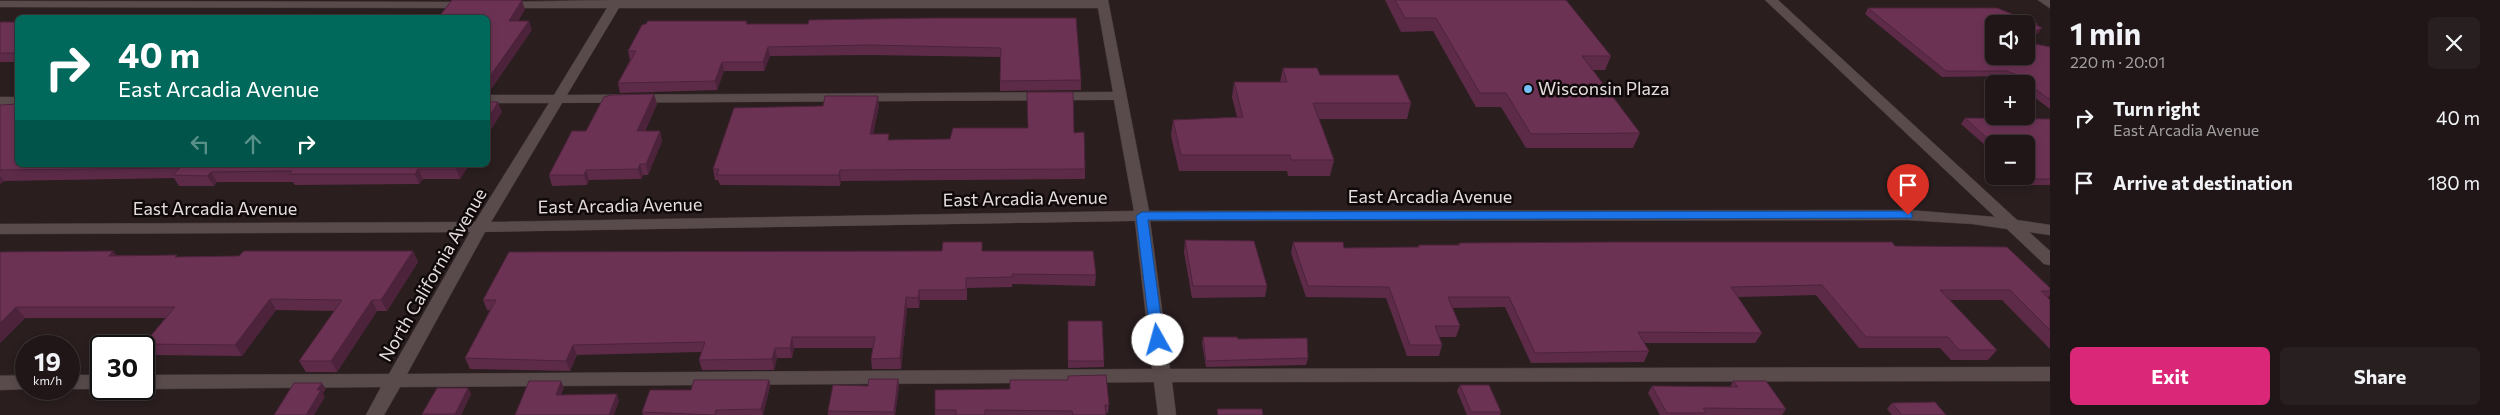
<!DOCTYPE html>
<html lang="en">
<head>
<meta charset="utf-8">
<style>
  body { margin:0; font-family:Commissioner,sans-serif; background:#281f20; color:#f1f3f6; height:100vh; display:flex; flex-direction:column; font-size:19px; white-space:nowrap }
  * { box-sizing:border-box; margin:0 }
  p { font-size:16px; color:#a29fa1 }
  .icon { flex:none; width:28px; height:28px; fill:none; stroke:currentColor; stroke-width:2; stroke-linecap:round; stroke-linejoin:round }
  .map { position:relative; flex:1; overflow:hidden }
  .side { display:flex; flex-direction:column; background:#201617; width:450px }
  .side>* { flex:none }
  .top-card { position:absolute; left:15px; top:15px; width:475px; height:152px; border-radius:8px; box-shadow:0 2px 8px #0003,0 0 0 1px #3d3536; background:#00695c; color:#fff; overflow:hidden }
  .tools { position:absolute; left:1985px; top:15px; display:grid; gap:10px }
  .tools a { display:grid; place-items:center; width:50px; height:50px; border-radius:8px; background:#201617; box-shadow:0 2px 8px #0003,0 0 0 1px #3d3536; font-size:25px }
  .speed { position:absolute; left:15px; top:335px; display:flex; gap:10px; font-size:25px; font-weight:700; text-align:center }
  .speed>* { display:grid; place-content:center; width:65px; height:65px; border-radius:50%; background:#201617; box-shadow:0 2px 8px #0003,0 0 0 1px #3d3536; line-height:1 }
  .speed small { font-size:12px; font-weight:400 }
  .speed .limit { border:2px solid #111; border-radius:8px; background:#fff; color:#111 }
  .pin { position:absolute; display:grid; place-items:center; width:42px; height:42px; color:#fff; margin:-51px -21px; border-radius:50% 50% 50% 0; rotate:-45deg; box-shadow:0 0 5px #0007 }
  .pin .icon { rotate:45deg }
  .me { position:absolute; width:55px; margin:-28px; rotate:353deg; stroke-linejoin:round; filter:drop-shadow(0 0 4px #0008) }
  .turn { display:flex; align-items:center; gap:18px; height:105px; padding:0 20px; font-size:22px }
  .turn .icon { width:65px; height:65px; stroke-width:2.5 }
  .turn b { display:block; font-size:35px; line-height:42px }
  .lanes { display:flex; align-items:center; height:48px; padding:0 20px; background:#0003; justify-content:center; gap:25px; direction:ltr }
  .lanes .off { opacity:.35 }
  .round { display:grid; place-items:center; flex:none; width:52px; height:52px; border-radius:8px; background:#281f20 }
  .headline { display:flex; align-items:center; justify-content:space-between; height:85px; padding:0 20px }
  h1 { font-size:30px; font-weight:700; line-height:38px }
  .primary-button { display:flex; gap:10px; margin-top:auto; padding:10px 20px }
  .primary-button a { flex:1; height:58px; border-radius:8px; background:#db2777; color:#fff; font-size:20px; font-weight:700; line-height:58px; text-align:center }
  .primary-button a+a { background:#281f20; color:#f1f3f6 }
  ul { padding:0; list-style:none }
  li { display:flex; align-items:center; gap:15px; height:65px; padding:0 20px }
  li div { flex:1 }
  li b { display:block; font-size:19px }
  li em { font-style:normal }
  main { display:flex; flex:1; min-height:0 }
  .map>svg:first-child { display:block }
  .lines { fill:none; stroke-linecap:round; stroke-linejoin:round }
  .minor-casing { stroke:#453b3c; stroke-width:1 }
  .minor { fill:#594b4c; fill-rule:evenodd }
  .wall { fill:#5d2b48 }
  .shaded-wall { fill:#4c233b }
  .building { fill:#6c3254; stroke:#4c233b }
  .route { fill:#1a73e8; stroke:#114b97 }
  .poi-dot { fill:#75c0f6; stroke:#0f090a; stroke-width:2 }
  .labels { text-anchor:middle; stroke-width:5; stroke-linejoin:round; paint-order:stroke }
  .poi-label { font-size:18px; fill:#e5dcdd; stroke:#0f090a; text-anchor:start }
  .street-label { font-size:18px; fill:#e5dcdd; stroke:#0f090a }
</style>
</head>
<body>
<main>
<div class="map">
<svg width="2050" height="415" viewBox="0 0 2050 415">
  <rect width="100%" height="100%" fill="#2a1e1f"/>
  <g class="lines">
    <g class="minor-casing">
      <g id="minor">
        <path d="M612,0H1108L1149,211L1908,210L1995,217L1765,0H1778L2017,220L2050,225V235L2029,232L2050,251V265L2044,264L2007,229L1973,224L1908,220L1150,221L1170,369L2050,367V381L1172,382L1176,415H1158L1154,382L400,387L384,415H366L381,387L144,389V375L389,374L470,232L0,234V224L475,222L549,103H488V95H554L607,8H504L498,5L504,2ZM619,8H1098L1113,92L567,95ZM1114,100L1134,211L491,222L562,103ZM1135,221L1152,369L407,374L485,232Z"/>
        <path d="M2038,0H2050V8Z"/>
        <path d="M0,1L468,2L474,5L468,8L0,7Z"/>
        <rect x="0" y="97" width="18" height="8"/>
        <path d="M26,375V389L0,390V376Z"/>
        <rect x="69" y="375" width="32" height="14"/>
      </g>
    </g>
    <use href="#minor" class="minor"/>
  </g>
  <g class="wall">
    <path d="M1385,0H1566L1611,56L1605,70H1593L1640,133L1633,148H1526L1501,107H1476L1433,31L1401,32Z"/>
    <path d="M1868,8H1997L2038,24L2037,26L2042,28L2038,33L2026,39V24H1994V56H2026V42L2050,47V109L2026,91V84H2017L2013,81L2003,76L1942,77L1865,14Z"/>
    <path d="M935,18L1081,80V90L1000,91V57L870,55L770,56L764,71H724L717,90L620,93L618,83L630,60L628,51L646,24H808Z"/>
    <rect x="0" y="22" width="18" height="40"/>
    <path d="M1283,68L1320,75L1411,103L1407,119H1319L1334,160L1330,176H1288L1287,171H1179L1171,136L1173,120L1237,117L1232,97L1234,82H1280Z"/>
    <path d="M654,94L657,104L645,131H660L662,141L648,175H643L641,179L589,180L587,185L552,186L549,175L586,131Z"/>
    <path d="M0,105L18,165H469L460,179H423L419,184L295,185L293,182H217L214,186H179L174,178L4,181L0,184Z"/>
    <path d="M879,106L873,134L889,140L950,139L1074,133L1085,169V179L841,181L840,186L720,185L718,180H715L713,169Z"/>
    <path d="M1965,118L2050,119V185H2030L2020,176H2026V144H1994V153L1961,124Z"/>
    <path d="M1185,240L1267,286L1265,297L1192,298L1184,252Z"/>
    <path d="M1293,242L1344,248L1418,247L1419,245H1458L1459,243L1895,246L2050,288V295L2048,298L2050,300V349L2002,300H1950L1997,350L1988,360H1951L1940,348H1859L1816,295L1738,297L1762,333L1755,343H1644L1649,351L1644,362L1531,363L1505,307L1452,308L1460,326L1456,337H1439L1442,345L1439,356H1407L1386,298L1306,297L1291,253Z"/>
    <path d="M113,251L116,255L178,257L239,256L413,251L418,262L387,311H377L337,372H306L299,361L335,311L276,310L242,356L152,355L144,344L166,318H25L0,343V252Z"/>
    <path d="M942,251H983L1096,275L1095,286L1012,284V287L967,288V300H920L919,308H907L901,369H872L871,359L873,348H794L792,358H777L774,370H702L699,360L701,352L577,355L570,371L470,369L465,358L490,310H487L483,300Z"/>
    <path d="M1068,321L1104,361V367L1068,368Z"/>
    <path d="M1203,337L1308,358L1306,365L1206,367L1202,343Z"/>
    <path d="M898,379L899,386L895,415H828V411Z"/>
    <path d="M769,380L770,386L763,415H643L642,412L691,390Z"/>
    <path d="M1733,381L1786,409L1782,415H1660L1648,393L1652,386L1730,387Z"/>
    <path d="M1460,385L1501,412L1500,415H1467L1457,391Z"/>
    <path d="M468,388L471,394L461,415H423L422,414Z"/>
    <path d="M1892,403L1946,415H1892L1887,409Z"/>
    <path d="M1109,405L1108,413H1106V415H935V410Z"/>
  </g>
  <g class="shaded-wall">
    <path d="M522,0L525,10L512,31L509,21Z"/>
    <path d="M529,21L532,30L488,94V79Z"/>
    <path d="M2042,28L2038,33L2026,39V35Z"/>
    <path d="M768,47L770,56L764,71L763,62Z"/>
    <path d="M722,62L724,71L717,90L715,81Z"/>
    <path d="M654,94L657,104L640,141L637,131Z"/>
    <path d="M878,96L879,106L871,144L870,134Z"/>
    <path d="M498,102L502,112L488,135V119Z"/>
    <path d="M660,131L662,141L648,175L646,164Z"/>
    <path d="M640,164L643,175L641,179L638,169Z"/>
    <path d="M458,165H469L460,179L456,169Z"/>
    <path d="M418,169L423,179L419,184L415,174Z"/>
    <path d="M586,170L589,180L587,185L584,175Z"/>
    <path d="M840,170L841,181L840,186L839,175Z"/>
    <path d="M211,172L217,182L214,186L207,176Z"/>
    <path d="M0,176L4,181L0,184Z"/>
    <path d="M113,251L121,262L109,256Z"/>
    <path d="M413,251L418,262L387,311L381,300Z"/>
    <path d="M919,290L920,300L919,308L918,298Z"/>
    <path d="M906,297L907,308L901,369L900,358Z"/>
    <path d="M270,299L276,310L242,356L235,345Z"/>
    <path d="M372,300L377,311L337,372L331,361Z"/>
    <path d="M16,307L25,318L0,343V323Z"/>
    <path d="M792,337L794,348L792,358L790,348Z"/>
    <path d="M573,345L577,355L570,371L566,361Z"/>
    <path d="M775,348L777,358L774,370L772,359Z"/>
    <path d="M898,379L899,386L895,415H894V412Z"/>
    <path d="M769,380L770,386L763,415L761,409Z"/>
    <path d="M561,381L564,388L558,401L556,395Z"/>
    <path d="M322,383L326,389L323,393L325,397L314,415H306L317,390Z"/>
    <path d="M468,388L471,394L461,415H455V414Z"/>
    <path d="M617,394L619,401L614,415H609Z"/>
  </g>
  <g class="building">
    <path d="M452,0H522L509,21H529L488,79V18H438Z"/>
    <path d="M1395,0H1566L1611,56H1582L1640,133L1531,134L1506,93H1480L1436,18H1405Z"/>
    <path d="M1868,8H1997L2038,24L2036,25L2042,28L2026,35V24H1994V56H2026V42L2050,47V100L2017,75L2007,71H1946Z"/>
    <path d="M935,18H1076L1081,80L1000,81L1001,48L869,45L768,47L763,62H722L715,81L618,83L636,51H628L642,25L646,24L648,21H747L746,24H808L809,20Z"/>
    <rect x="0" y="22" width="18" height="31"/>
    <path d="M1283,68H1317L1320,75H1398L1411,103H1313L1334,160H1291L1290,155H1181L1173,120L1243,117L1234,82H1287Z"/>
    <path d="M1027,92H1073L1074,133L1084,132L1085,169L840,170L839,175H717L719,169H713L734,108L823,106L825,96H878L870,134H889L888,140L950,139L953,128H1028Z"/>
    <path d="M654,94L637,131H660L646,164H640L638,169L586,170L584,175H549L572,131H586L604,97L611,95Z"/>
    <path d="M488,102H498L488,119Z"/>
    <path d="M18,104V165H458L456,169H418L415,174H289L292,171L211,172L207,176L173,175L180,168L0,170V105Z"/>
    <path d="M1965,118L2050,119V179H2035L2026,172V144H1994Z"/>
    <path d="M1185,240L1254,241L1267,286H1193Z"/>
    <path d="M943,242H982V251H1093L1096,275L1012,274V277L966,278V290H919L918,298L906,297L900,358L871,359L875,337H792L790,348H775L772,359L699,360L705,342L573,345L566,361L465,358L496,300H483L509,252L942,251Z"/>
    <path d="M1293,242H1343L1344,248L1419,247V245H1460L1459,243L1616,242H1892L1895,246L2007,247L2050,288V291H2041L2050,300V330L2010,290H1940L1997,350H1959L1948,337H1866L1822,285L1731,287L1762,333L1638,332L1649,351L1535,353L1509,297H1448L1460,326H1435L1442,345H1410L1389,287L1308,286Z"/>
    <path d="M113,251L109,256L177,255L175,257L239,256L244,251H413L381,300H372L331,361H299L342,300L270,299L235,345L144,344L175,307H16L0,323V252Z"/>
    <path d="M1068,321H1102L1104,361H1068Z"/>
    <path d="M1203,337H1237L1238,339L1307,338L1308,358L1206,361Z"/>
    <path d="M1106,375L1109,405H1105L1106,415H1073L1072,411L985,410V415H956V410H935V390L1010,389V380H1068V376Z"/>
    <path d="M869,379H898L894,412L828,411L833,385L868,386Z"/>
    <path d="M694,380H769L761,409L716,410L715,415L642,412L650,390H691Z"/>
    <path d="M529,381H561L556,395L617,394L609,415H515Z"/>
    <path d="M1733,381H1766L1786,409L1703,408L1706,413H1667L1652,386L1738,387Z"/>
    <path d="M294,383H322L317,390H321L306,415H274Z"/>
    <path d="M1460,385H1489L1501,412H1471Z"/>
    <path d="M437,388H468L455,414H422Z"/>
    <path d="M1935,402L1946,415H1902L1892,403Z"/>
    <path d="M1217,409H1262L1263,415H1218Z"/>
  </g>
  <path class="route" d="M1908,211L1912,213V218L1148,220L1164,340L1158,345L1151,340L1136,216L1142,212Z"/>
  <circle class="poi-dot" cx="1528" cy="89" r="5"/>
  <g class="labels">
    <g class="poi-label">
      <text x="1538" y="95">Wisconsin Plaza</text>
    </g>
    <g class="street-label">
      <text x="1430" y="203">East Arcadia Avenue</text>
      <text transform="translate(1025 199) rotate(-1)" y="6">East Arcadia Avenue</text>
      <text transform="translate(620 206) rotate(-1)" y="6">East Arcadia Avenue</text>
      <text x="215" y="215">East Arcadia Avenue</text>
      <text transform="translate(433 275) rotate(-60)" y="6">North California Avenue</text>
    </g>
  </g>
</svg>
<div class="tools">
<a><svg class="icon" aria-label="sound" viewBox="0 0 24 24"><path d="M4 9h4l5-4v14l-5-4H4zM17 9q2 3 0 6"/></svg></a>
<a>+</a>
<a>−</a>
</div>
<div class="speed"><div>19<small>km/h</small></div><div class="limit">30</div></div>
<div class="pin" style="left:1908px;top:215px;background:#d93025"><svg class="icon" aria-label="arrive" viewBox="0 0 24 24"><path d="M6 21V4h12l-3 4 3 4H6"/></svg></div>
<svg class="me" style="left:1158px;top:340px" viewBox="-20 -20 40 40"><circle r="19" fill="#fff"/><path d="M0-13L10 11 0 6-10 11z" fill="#1a73e8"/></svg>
<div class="top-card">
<div class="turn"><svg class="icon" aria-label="right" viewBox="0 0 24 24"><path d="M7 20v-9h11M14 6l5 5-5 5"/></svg><div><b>40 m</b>East Arcadia Avenue</div></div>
<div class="lanes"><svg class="icon off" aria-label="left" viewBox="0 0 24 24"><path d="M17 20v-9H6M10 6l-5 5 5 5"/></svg><svg class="icon off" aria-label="ahead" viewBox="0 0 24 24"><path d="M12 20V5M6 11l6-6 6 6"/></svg><svg class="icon" aria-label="right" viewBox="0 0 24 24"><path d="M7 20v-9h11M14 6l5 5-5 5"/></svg></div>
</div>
</div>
<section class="side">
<div class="headline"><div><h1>1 min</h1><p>220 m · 20:01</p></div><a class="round"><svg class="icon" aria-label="close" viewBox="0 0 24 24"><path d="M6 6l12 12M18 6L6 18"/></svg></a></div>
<ul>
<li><svg class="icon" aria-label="right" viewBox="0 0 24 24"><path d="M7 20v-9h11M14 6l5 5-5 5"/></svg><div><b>Turn right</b><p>East Arcadia Avenue</p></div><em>40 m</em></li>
<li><svg class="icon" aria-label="arrive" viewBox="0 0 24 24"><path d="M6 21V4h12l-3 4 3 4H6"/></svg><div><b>Arrive at destination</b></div><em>180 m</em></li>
</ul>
<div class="primary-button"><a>Exit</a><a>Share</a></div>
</section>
</main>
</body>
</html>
